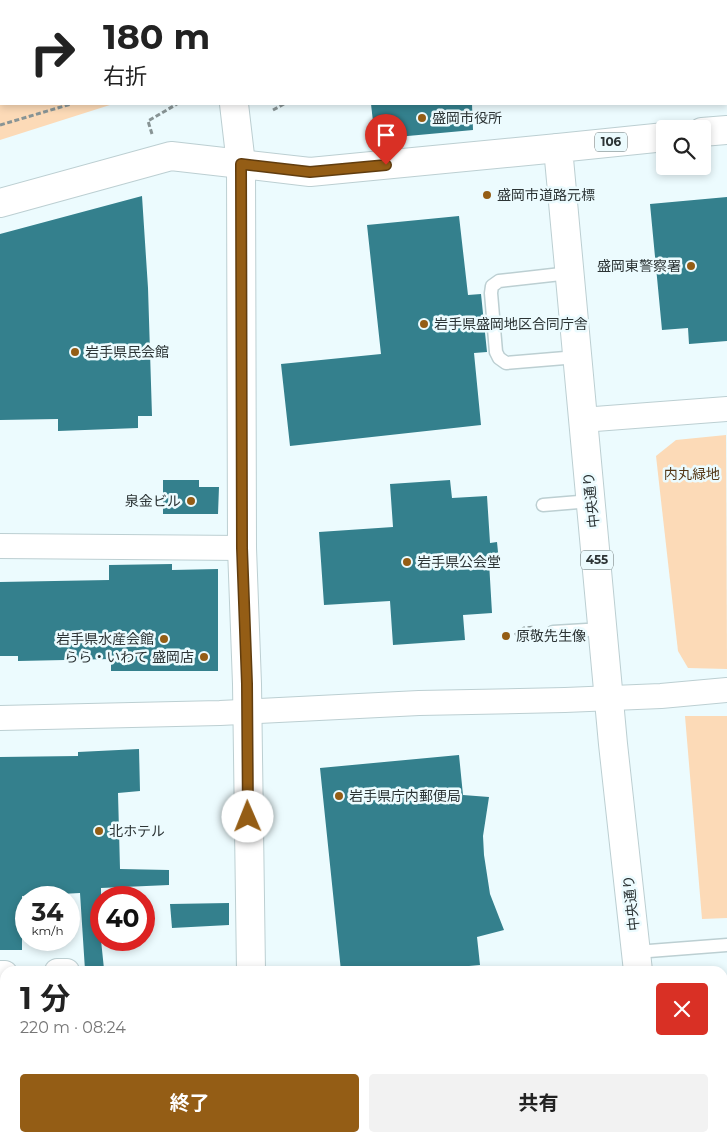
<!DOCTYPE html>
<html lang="ja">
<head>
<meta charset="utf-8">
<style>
  body { margin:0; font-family:Montserrat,"Noto Sans JP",sans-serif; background:#f2f2f2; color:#222; height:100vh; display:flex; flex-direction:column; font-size:19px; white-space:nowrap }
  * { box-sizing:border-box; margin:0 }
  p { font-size:16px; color:#767676 }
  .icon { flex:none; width:28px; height:28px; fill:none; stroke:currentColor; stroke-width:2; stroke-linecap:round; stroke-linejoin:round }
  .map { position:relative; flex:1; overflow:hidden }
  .details { position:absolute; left:0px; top:966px; width:728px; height:176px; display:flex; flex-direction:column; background:#fff; border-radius:15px 15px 0 0; box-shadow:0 2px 8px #0003 }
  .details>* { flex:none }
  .banner { position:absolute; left:0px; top:0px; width:728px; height:105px; box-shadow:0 2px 8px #0003; background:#fff; color:#222; overflow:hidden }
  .controls { position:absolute; left:656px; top:120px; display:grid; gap:10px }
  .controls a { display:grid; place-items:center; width:55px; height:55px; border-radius:5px; background:#fff; box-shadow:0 2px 8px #0003; font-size:25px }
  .speed { position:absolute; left:15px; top:886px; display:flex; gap:10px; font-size:25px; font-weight:700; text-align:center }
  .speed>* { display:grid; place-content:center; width:65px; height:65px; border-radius:50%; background:#fff; box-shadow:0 2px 8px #0003; line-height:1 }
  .speed small { font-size:12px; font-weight:400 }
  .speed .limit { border:8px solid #d22; background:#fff; color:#111 }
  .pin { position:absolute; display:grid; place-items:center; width:42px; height:42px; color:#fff; margin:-51px -21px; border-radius:50% 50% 50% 0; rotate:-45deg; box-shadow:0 0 5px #0007 }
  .pin .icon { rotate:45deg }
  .me { position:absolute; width:55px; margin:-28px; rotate:359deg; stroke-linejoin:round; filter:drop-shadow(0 0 4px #0008) }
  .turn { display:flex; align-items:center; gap:18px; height:105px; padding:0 20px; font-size:22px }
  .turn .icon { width:65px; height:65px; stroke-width:2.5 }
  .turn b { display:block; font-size:35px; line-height:42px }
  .round { display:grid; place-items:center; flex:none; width:52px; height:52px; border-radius:5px; background:#f2f2f2 }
  .overview { display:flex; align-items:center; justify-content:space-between; height:85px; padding:0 20px }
  h1 { font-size:30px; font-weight:700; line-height:38px }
  .primary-button { display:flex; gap:10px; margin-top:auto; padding:10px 20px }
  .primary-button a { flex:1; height:58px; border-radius:5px; background:#945d15; color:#fff; font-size:20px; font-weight:700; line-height:58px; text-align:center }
  .primary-button a+a { background:#f2f2f2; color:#222 }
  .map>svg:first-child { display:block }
  .green { fill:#fcdab7 }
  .water { fill:#09c0d7 }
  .building { fill:#34808d }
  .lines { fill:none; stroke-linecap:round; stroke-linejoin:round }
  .service-casing { stroke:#bccfd2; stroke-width:15 }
  .minor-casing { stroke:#bccfd2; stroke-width:26 }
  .tertiary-casing { stroke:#bccfd2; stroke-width:30 }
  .trunk-casing { stroke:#bccfd2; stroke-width:30 }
  .path { stroke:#889495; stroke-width:3; stroke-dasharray:5 2.5; stroke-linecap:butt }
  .service { stroke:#fff; stroke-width:12 }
  .minor { stroke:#fff; stroke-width:24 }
  .tertiary { stroke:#fff; stroke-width:28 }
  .trunk { stroke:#fff; stroke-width:28 }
  .route-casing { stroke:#603c0e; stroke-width:12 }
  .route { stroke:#945d15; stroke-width:9 }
  .poi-dot { fill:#945d15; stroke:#ecfbfe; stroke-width:2 }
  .labels { text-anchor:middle; stroke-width:5; stroke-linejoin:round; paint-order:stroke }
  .shield { fill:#ecfbfe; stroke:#667071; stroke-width:1 }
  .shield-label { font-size:12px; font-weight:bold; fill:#2c3435 }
  .poi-label { font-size:14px; fill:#2c3435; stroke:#ecfbfe; text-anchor:start }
  .park-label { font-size:14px; fill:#543716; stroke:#ecfbfe }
  .street-label { font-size:14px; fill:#2c3435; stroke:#ecfbfe }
</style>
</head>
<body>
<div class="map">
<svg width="727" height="1142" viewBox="0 0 727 1142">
  <rect width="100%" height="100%" fill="#ecfbfe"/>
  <g class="green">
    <path d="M0,57H1V104H113L0,140Z"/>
    <path d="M726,435L727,669L688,668L678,651L656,456L676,440Z"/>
    <path d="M685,716H727V918L702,919Z"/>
  </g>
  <path class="water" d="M11,0H283L8,1Z"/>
  <g class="building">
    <path d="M371,104H472L473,130L375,139Z"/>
    <path d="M142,196L148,288L152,416H138V428L58,431V419L0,420V234Z"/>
    <path d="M727,197V341L689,344L688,328L662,330L650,204Z"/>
    <path d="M459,216L468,295L481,294L487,352L474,353L481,425L290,446L281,364L381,354L367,225Z"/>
    <path d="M163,480H199V487H219L218,514H163Z"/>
    <path d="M450,480L452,498L487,496L490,543L497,542L499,562H489L492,613L463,615L465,640L393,645L390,601L324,605L319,532L393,527L390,484Z"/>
    <path d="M172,564V570L218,569V671H111V659L18,661V656H0V582L109,580V565Z"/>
    <path d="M139,749L140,791L118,793L120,869L169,870V885L101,888V940L104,969L85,970L80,893L22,896V950H0V757L78,756V752Z"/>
    <path d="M459,755L463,795L489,797L483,836L484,855L490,894L504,930L477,937L480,965L436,969V971H341L320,768Z"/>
    <path d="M229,903V925L172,928L170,904Z"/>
  </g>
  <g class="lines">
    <g class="service-casing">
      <g id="service">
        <path d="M570,273L499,281L492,286L491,293L496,352L499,358L506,363L577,357"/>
        <path d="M543,505L591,501"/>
        <path d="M553,632L603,629"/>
        <path d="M636,952L727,945"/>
      </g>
    </g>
    <g class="minor-casing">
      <g id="minor">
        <path d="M582,420L727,409"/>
        <path d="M0,546L242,548"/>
        <path d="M0,718L220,713L419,703L565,700L661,696L727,690"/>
        <path d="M57,971H67"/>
        <path d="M0,973H5"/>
      </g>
    </g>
    <g class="tertiary-casing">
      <g id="tertiary">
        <path d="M212,0V1"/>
        <path d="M0,203L171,156L241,164L234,104"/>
        <path d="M251,971L247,684L242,548L241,164L310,172L558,148"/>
        <path d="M253,1138V1142"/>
      </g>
    </g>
    <g class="trunk-casing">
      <g id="trunk">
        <path d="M702,132L727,130"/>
        <path d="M638,971L613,744L558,148L665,137"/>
        <path d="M657,1138V1142"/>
      </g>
    </g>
    <g class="path">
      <path d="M388,1L391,0"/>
      <path d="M273,110L284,104"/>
      <path d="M0,125L71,104"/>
      <path d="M152,134L148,121L177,104"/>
      <path d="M515,635L524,628L535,627"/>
    </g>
    <use href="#service" class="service"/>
    <use href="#minor" class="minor"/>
    <use href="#tertiary" class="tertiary"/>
    <use href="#trunk" class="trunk"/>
  </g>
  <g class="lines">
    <g class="route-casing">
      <path id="route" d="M248,817L247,684L242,548L241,164L310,172L386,165"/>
    </g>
    <use href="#route" class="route"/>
  </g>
  <g class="poi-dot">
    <circle cx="422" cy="118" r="5"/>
    <circle cx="487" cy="195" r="5"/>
    <circle cx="691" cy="266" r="5"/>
    <circle cx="424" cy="324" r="5"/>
    <circle cx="75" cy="352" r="5"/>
    <circle cx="191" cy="501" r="5"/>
    <circle cx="407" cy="562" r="5"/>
    <circle cx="506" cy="636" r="5"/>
    <circle cx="164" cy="639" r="5"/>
    <circle cx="204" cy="657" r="5"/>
    <circle cx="339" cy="796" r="5"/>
    <circle cx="99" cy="831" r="5"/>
  </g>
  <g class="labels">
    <g class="shield">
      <rect x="595" y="132.5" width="32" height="19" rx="4"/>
      <rect x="581" y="550.5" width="32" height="19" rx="4"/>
    </g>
    <g class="shield-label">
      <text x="611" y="146">106</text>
      <text x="597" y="564">455</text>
    </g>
    <g class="poi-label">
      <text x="432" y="123">盛岡市役所</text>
      <text x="497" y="200">盛岡市道路元標</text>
      <text x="681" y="271" text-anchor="end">盛岡東警察署</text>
      <text x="434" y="329">岩手県盛岡地区合同庁舎</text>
      <text x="85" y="357">岩手県民会館</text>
      <text x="181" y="506" text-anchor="end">泉金ビル</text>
      <text x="417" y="567">岩手県公会堂</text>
      <text x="516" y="641">原敬先生像</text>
      <text x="154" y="644" text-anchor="end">岩手県水産会館</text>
      <text x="194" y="662" text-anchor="end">らら・いわて 盛岡店</text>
      <text x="349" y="801">岩手県庁内郵便局</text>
      <text x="109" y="836">北ホテル</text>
    </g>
    <g class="park-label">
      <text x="692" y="479">内丸緑地</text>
    </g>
    <g class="street-label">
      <text transform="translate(591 500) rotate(-96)" y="5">中央通り</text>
      <text transform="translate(631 903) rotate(-96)" y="5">中央通り</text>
    </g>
  </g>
</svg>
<div class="controls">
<a><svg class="icon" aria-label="search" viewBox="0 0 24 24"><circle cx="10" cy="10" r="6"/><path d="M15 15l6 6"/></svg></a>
</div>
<div class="speed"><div>34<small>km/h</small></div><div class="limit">40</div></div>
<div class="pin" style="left:386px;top:165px;background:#d93025"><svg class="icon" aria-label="arrive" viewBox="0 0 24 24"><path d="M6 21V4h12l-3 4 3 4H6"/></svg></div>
<svg class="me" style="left:248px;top:817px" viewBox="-20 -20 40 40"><circle r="19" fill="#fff"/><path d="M0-13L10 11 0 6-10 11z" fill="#945d15"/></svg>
<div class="banner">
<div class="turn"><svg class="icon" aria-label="right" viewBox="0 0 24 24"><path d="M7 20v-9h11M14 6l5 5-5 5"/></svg><div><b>180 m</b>右折</div></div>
</div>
<section class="details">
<div class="overview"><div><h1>1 分</h1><p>220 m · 08:24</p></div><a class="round" style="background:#d93025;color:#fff"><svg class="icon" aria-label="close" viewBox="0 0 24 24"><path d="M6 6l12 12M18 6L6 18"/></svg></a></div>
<div class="primary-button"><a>終了</a><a>共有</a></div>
</section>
</div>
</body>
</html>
